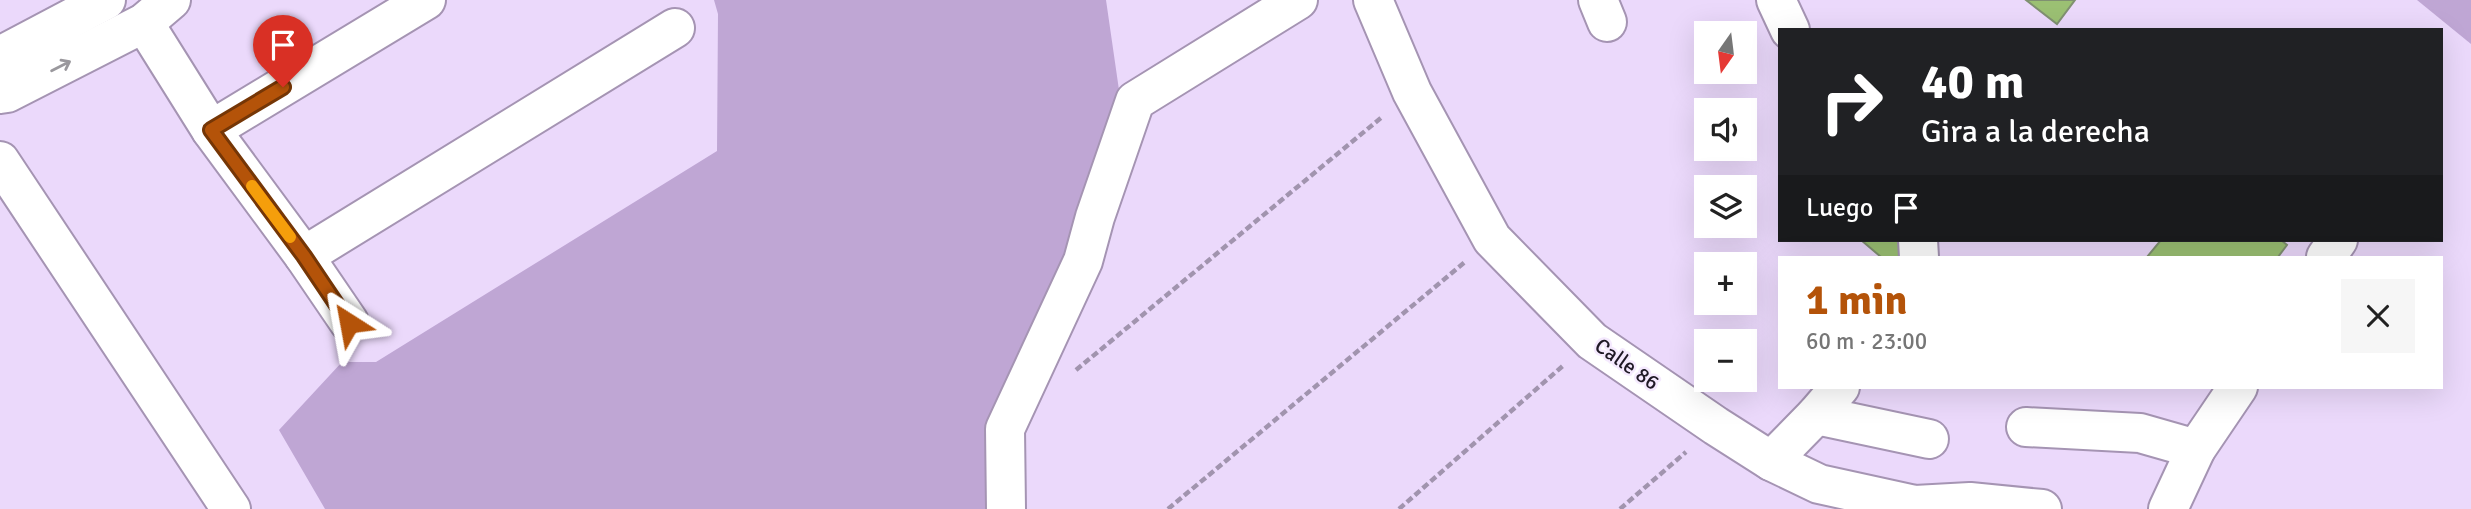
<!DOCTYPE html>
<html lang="es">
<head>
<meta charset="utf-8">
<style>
  body { margin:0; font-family:Signika,sans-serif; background:#f6f6f6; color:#222; height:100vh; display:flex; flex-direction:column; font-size:26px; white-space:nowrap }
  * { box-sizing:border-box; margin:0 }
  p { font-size:23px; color:#767676 }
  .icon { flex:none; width:38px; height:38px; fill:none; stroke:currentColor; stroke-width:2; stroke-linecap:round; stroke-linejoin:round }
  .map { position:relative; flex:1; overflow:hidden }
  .details { position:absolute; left:1778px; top:256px; width:665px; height:133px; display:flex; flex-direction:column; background:#fff; border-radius:0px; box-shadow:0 7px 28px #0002 }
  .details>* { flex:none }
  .top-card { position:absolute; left:1778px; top:28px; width:665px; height:214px; border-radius:0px; box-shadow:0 7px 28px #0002; background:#202124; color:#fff; overflow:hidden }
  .needle { width:46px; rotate:194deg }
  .buttons { position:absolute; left:1694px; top:21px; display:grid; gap:14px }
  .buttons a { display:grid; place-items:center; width:63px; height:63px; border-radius:0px; background:#fff; box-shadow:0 7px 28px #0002; font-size:35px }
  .pin { position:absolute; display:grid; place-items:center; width:60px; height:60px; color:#fff; margin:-72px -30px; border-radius:50% 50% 50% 0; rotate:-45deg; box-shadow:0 0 7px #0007 }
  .pin .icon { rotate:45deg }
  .me { position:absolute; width:77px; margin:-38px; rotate:326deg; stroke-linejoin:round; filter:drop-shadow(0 0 5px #0008) }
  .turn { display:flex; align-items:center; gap:24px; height:147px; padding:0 28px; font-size:32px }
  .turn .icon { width:91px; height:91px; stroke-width:2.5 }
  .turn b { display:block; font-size:49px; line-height:60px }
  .then { display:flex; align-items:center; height:66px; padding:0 28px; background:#0003; gap:14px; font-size:26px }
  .round { display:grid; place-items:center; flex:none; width:74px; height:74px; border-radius:0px; background:#f6f6f6 }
  .overview { display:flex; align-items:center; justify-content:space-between; height:119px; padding:0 28px }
  h1 { font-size:42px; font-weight:700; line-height:52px; color:#b45309 }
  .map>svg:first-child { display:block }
  .green { fill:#bfa6d4 }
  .building { fill:#9bc073; stroke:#809071; stroke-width:2 }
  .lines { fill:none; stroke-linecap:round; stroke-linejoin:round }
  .minor-casing { stroke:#a594b3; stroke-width:42 }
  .major-casing { stroke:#a594b3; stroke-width:42 }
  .path { stroke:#a194ae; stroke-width:4.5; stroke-dasharray:7 3.5; stroke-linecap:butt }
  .minor { stroke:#fff; stroke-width:38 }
  .major { stroke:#fff; stroke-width:38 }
  .oneway { stroke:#9a989d }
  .route-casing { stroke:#753606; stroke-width:18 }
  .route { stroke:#b45309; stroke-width:12 }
  .slow { stroke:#f59e0b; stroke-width:12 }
  .labels { text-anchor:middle; stroke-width:5; stroke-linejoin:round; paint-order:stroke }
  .street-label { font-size:21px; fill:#1f1925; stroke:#f5eafe }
</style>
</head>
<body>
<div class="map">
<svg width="2471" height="509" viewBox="0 0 2471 509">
  <rect width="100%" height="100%" fill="#ebd9fb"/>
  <g class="green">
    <path d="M714,0H1106L1119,90L1083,261L1005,429L999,509H325L279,430L342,362H376L717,151L718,14Z"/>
    <path d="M2417,0H2471V44Z"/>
  </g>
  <g class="building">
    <path d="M2026,0H2075L2057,24Z"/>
    <path d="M1861,240H1930L1915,257H1881Z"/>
    <path d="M2161,240H2281L2287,245L2278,257H2147Z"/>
  </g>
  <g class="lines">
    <g class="minor-casing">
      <g id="minor">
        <path d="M1598,0L1607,22"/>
        <path d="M1776,0L1790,30"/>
        <path d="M144,23L211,130L304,256L349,322"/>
        <path d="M0,56L106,0"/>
        <path d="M0,94L7,93L144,23L171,0"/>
        <path d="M211,130L426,0"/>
        <path d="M0,161L231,509"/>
        <path d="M1918,240L1919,257"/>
        <path d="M304,256L675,28"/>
        <path d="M2326,257L2338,240"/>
        <path d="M1816,415L1929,439"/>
        <path d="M2026,427L2140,433L2196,449"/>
        <path d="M1771,461L1816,415L1840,387"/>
        <path d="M1006,509L1005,429L1083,261L1095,217L1135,101L1298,0"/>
        <path d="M2168,509L2196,449L2238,387"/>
      </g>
    </g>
    <g class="major-casing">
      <path id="major" d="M1373,0L1412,92L1492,239L1592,341L1716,426L1771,461L1819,484L1915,505L1970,502L2042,509"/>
    </g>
    <g class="path">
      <path d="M1076,370L1382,117"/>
      <path d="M1168,509L1465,262"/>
      <path d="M1399,509L1565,364"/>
      <path d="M1620,509L1686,452"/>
    </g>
    <use href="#minor" class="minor"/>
    <use href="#major" class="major"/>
  </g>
  <defs><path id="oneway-shaft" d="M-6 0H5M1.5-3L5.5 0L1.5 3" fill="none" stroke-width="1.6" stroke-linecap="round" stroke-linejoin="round" transform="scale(1.75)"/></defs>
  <use class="oneway" href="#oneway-shaft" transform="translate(61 66) rotate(-27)"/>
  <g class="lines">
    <g class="route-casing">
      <path id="route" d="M283,87L211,130L304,256L349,323"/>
    </g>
    <use href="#route" class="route"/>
    <path class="slow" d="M252,186L290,237"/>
  </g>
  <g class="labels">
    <g class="street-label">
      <text transform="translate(1627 364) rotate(35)" y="7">Calle 86</text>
    </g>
  </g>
</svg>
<div class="buttons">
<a><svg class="needle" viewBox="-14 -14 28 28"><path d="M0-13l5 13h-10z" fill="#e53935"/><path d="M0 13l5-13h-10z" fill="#767676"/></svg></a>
<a><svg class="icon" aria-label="sound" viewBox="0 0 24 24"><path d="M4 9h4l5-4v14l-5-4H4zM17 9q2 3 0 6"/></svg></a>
<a><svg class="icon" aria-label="layers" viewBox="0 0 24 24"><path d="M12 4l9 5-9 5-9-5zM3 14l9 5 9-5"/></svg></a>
<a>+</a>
<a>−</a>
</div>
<div class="pin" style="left:283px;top:87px;background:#d93025"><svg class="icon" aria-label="arrive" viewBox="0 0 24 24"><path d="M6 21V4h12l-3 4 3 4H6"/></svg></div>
<svg class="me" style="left:349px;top:323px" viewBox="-20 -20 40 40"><path d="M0-17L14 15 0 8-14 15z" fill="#b45309" stroke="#fff" stroke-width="4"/></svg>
<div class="top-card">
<div class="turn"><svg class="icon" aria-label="right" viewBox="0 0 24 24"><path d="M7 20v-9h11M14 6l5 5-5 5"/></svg><div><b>40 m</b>Gira a la derecha</div></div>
<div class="then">Luego<svg class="icon" aria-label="arrive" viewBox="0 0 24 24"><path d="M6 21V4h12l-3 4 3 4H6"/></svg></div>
</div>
<section class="details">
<div class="overview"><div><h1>1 min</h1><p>60 m · 23:00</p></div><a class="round"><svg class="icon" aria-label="close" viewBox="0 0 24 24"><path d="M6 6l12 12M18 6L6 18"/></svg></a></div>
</section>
</div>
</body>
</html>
